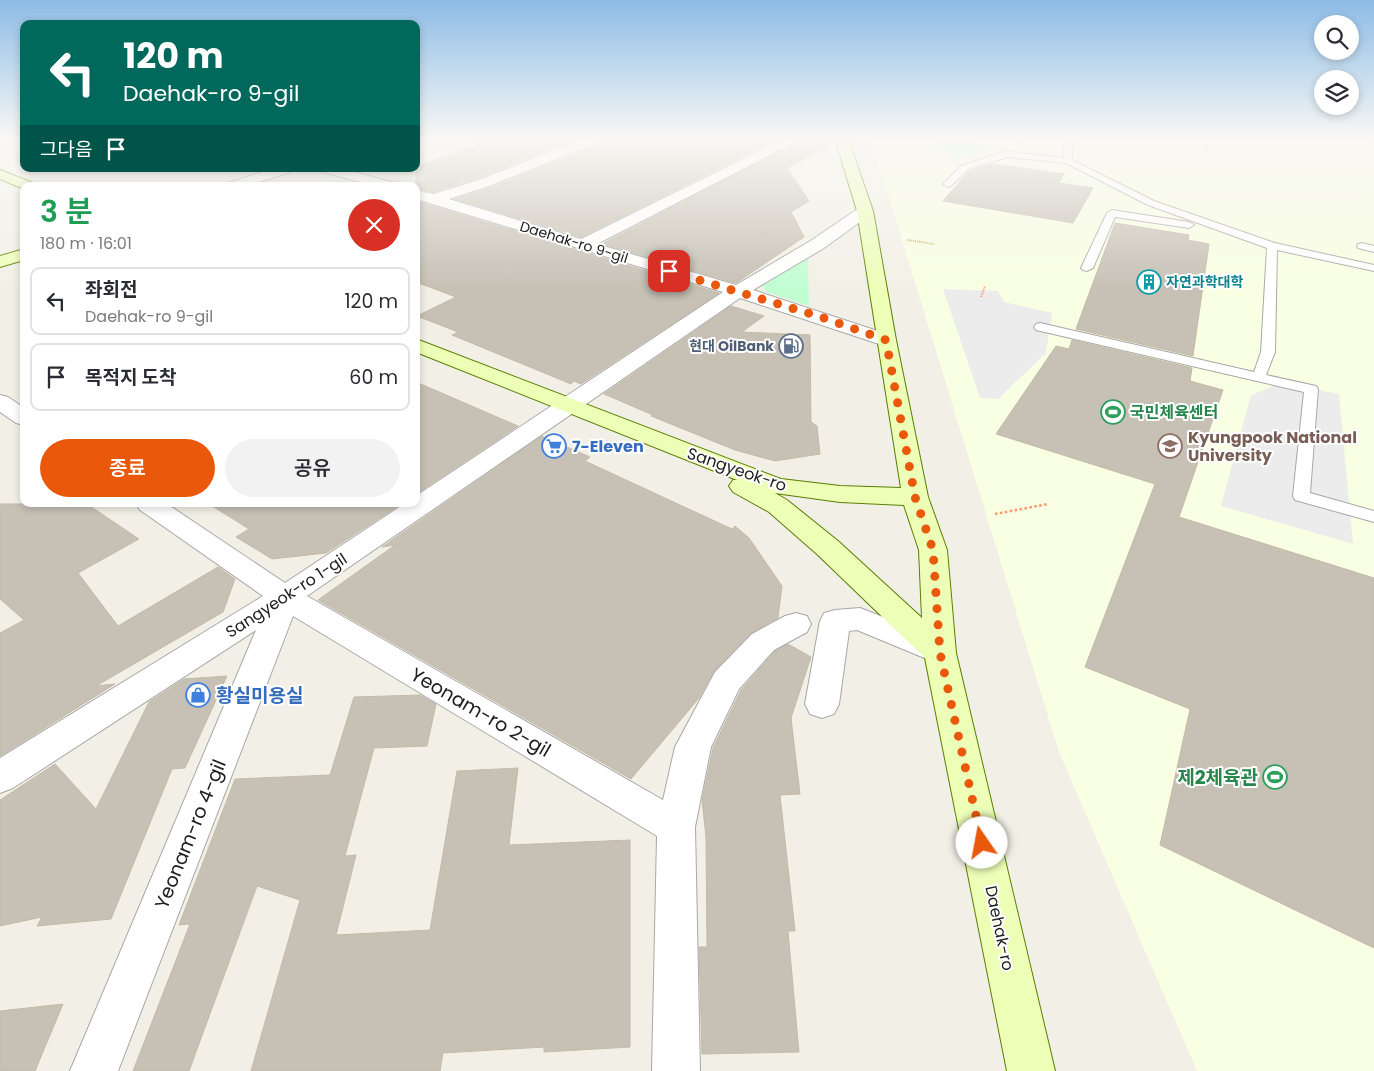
<!DOCTYPE html>
<html lang="ko">
<head>
<meta charset="utf-8">
<style>
  body { margin:0; font-family:Poppins,"Noto Sans KR",sans-serif; background:#f2f2f3; color:#2b2b33; height:100vh; display:flex; flex-direction:column; font-size:19px; white-space:nowrap }
  * { box-sizing:border-box; margin:0 }
  p { font-size:16px; color:#7c7c81 }
  .icon { flex:none; width:28px; height:28px; fill:none; stroke:currentColor; stroke-width:2; stroke-linecap:round; stroke-linejoin:round }
  .map { position:relative; flex:1; overflow:hidden }
  .side { position:absolute; left:20px; top:182px; width:400px; height:325px; display:flex; flex-direction:column; background:#fff; border-radius:10px; box-shadow:0 2px 8px #0003 }
  .side>* { flex:none }
  .banner { position:absolute; left:20px; top:20px; width:400px; height:152px; border-radius:10px; box-shadow:0 2px 8px #0003; background:#00695c; color:#fff; overflow:hidden }
  .buttons { position:absolute; left:1314px; top:15px; display:grid; gap:10px }
  .buttons a { display:grid; place-items:center; width:45px; height:45px; border-radius:50%; background:#fff; box-shadow:0 2px 8px #0003; font-size:25px }
  .pin { position:absolute; display:grid; place-items:center; width:42px; height:42px; color:#fff; margin:-21px; border-radius:10px; box-shadow:0 2px 8px #0006 }
  .me { position:absolute; width:55px; margin:-28px; rotate:348deg; stroke-linejoin:round; filter:drop-shadow(0 0 4px #0008) }
  .turn { display:flex; align-items:center; gap:18px; height:105px; padding:0 20px; font-size:22px }
  .turn .icon { width:65px; height:65px; stroke-width:2.5 }
  .turn b { display:block; font-size:35px; line-height:42px }
  .then { display:flex; align-items:center; height:48px; padding:0 20px; background:#0003; gap:10px; font-size:19px }
  .round { display:grid; place-items:center; flex:none; width:52px; height:52px; border-radius:26px; background:#f2f2f3 }
  .headline { display:flex; align-items:center; justify-content:space-between; height:85px; padding:0 20px }
  h1 { font-size:30px; font-weight:600; line-height:38px; color:#1e9e55 }
  .action { display:flex; gap:10px; margin-top:auto; padding:10px 20px }
  .action a { flex:1; height:58px; border-radius:30px; background:#ea580c; color:#fff; font-size:20px; font-weight:600; line-height:58px; text-align:center }
  .action a+a { background:#f2f2f3; color:#2b2b33 }
  ul { padding:0; list-style:none }
  li { display:flex; align-items:center; gap:15px; height:68px; margin:0 10px 8px; padding:0 10px; border:2px solid #e1e1e2; border-radius:10px }
  li div { flex:1 }
  li b { display:block; font-size:19px }
  li em { font-style:normal }
  .map>svg:first-child { display:block }
  .education { fill:#f9ffe2 }
  .park { fill:#c1fed2 }
  .parking { fill:#ececec }
  .building { fill:#c6c0b5; stroke:#c5baa7 }
  .lines { fill:none; stroke-linecap:round; stroke-linejoin:round }
  .lane-casing { stroke:#a7a7a7; stroke-width:2 }
  .street-casing { stroke:#a7a7a7; stroke-width:2 }
  .secondary-casing { stroke:#587f00; stroke-width:2 }
  .path-far1 { stroke:#ff976a; stroke-width:2; stroke-dasharray:1 1; stroke-linecap:butt }
  .path { stroke:#ff976a; stroke-width:2.5; stroke-dasharray:2.5 2.5; stroke-linecap:butt }
  .lane { fill:#fff; fill-rule:evenodd }
  .street { fill:#fff; fill-rule:evenodd }
  .secondary { fill:#edfeb7; fill-rule:evenodd }
  .route { stroke:#ea580c; stroke-width:9; stroke-dasharray:0 16.2 }
  .labels { text-anchor:middle; stroke-width:4; stroke-linejoin:round; paint-order:stroke }
  .far-street-label { font-size:14px; fill:#202020; stroke:#fff }
  .far-culture-label { font-size:14px; font-weight:bold; fill:#0d838f; stroke:#fff; text-anchor:start }
  .far-service-label { font-size:14px; font-weight:bold; fill:#4e5e75; stroke:#fff; text-anchor:end }
  .leisure-label { font-size:16px; font-weight:bold; fill:#27864d; stroke:#fff; text-anchor:start }
  .education-label { font-size:16px; font-weight:bold; fill:#785e54; stroke:#fff; text-anchor:start }
  .shop-label { font-size:16px; font-weight:bold; fill:#366cbe; stroke:#fff; text-anchor:start }
  .street-label { font-size:16px; fill:#202020; stroke:#fff }
  .near-shop-label { font-size:19px; font-weight:bold; fill:#366cbe; stroke:#fff; text-anchor:start }
  .near-street-label { font-size:19px; fill:#202020; stroke:#fff }
  .near-leisure-label { font-size:19px; font-weight:bold; fill:#27864d; stroke:#fff; text-anchor:end }
</style>
</head>
<body>
<div class="map">
<svg width="1374" height="1071" viewBox="0 0 1374 1071">
  <rect width="100%" height="100%" fill="#f2f0e6"/>
  <path class="education" d="M871,139H1374V1071H1197L1059,752Z"/>
  <g class="park">
    <path d="M951,139H962L990,150L954,158L938,144Z"/>
    <path d="M808,259L809,306L766,292L762,283Z"/>
  </g>
  <g class="parking">
    <path d="M943,289L998,291L1004,302L1052,313L1046,353L998,399L980,398Z"/>
    <path d="M1282,383L1339,394L1353,544L1221,506L1251,395Z"/>
  </g>
  <g class="building">
    <path d="M494,139H576L478,178L433,192L416,188V167Z"/>
    <path d="M602,139H779L581,237L455,199L490,188L600,144Z"/>
    <path d="M803,139H833L834,142L787,168L809,201L791,212L804,237L736,283L602,244Z"/>
    <path d="M993,164L1064,174L1059,183L1093,188L1073,223L943,201L968,172Z"/>
    <path d="M416,201L719,293L581,384L574,381L571,384L452,335L458,332L417,316L456,297L416,282Z"/>
    <path d="M1115,223L1189,235L1188,240L1209,244L1193,356L1076,329Z"/>
    <path d="M731,306L764,316L742,332L810,335L811,422L817,426L820,454L775,461L735,450L651,416L653,415L604,394Z"/>
    <path d="M1072,340L1192,368L1190,381L1223,390L1179,517L1374,578V948L1160,845L1190,709L1085,667L1155,484L996,434L1056,346L1069,349Z"/>
    <path d="M416,382L518,426L416,494Z"/>
    <path d="M542,436L590,457L585,461L732,529L735,526L749,538L782,586L778,618L751,633L714,671L699,698L631,779L318,600L395,545L382,547Z"/>
    <path d="M0,504H87L139,539L78,573L118,626L218,567L235,579L223,612L96,686L115,684L0,756V633L24,620L0,599Z"/>
    <path d="M209,504H401L326,553L272,559L236,537L249,529Z"/>
    <path d="M788,644L811,657L791,718L800,794L780,795L795,931H788L799,1052L702,1054L699,947H707L706,837L702,800L713,748L741,690L775,651Z"/>
    <path d="M227,676L185,768L172,769L111,919L37,926L42,917L0,926V800L55,764L96,809L149,702L184,679Z"/>
    <path d="M420,695L436,704L427,746L374,748L345,856L356,855L336,935L430,930L457,771L518,768L509,845L630,840V1047L544,1052V1047L443,1053L440,1071H251L300,900L257,886L189,1071H133L190,924L179,925L235,779L330,775L354,697Z"/>
    <path d="M63,1004L35,1071H0V1011Z"/>
  </g>
  <g class="lines">
    <g class="lane-casing">
      <g id="lane">
        <path d="M1072,139H1082L1072,146V160L1154,201L1275,243L1374,265V271L1277,250L1275,352L1266,375L1316,386L1318,389L1310,493L1374,511V522L1295,500L1293,496L1304,392L1036,330L1034,327L1036,324L1040,323L1254,372L1261,352L1267,248L1148,205L1066,163L1007,157L967,170L951,186L948,187L943,184L961,166L1006,151L1064,158V145Z"/>
        <path d="M1112,210L1189,222L1194,225L1189,228L1115,217L1093,268L1087,271L1083,270L1081,268L1107,213Z"/>
        <path d="M1362,243L1374,246V252L1358,248L1357,246L1358,244Z"/>
      </g>
    </g>
    <g class="street-casing">
      <g id="street">
        <path d="M582,139H600L599,142L489,186L449,199L581,239L784,139H801L597,244L736,285L812,240L859,208H871L873,211L871,214L824,248L753,290L893,336L896,340L893,344L886,346L879,344L740,298L307,596L663,800L675,747L715,672L752,634L785,616L796,613L807,616L811,624L807,632L774,650L739,689L711,747L695,827L700,1071H652L657,836L293,616L118,1071H70L256,630L13,788L0,793V758L263,596L140,510L136,504H167L285,583L404,504H416V496L723,292L416,199V190L433,194L479,180Z"/>
        <path d="M272,169H292L290,172L247,186H226L228,183Z"/>
        <path d="M321,169H343L395,183L397,186H375L323,172Z"/>
        <path d="M0,395L8,397L24,408V425L16,423L0,412Z"/>
        <path d="M860,608L950,643L955,652L950,661L939,664L857,630L849,631L839,704L834,714L822,718L810,714L805,704L820,621L824,613L835,610Z"/>
      </g>
    </g>
    <g class="secondary-casing">
      <g id="secondary">
        <path d="M835,139H848L873,211L896,340L928,497L947,550L956,653L1055,1071H1007L925,658L818,555L769,512L733,492L729,486L733,480H737L416,352V339L781,479L840,486L901,488L857,211ZM775,493L840,502L904,505L919,550L922,618L838,541L787,500Z"/>
        <path d="M0,170L33,183L35,186H24V189L0,179Z"/>
        <path d="M24,249V260L0,267V256Z"/>
      </g>
    </g>
    <g class="path-far1">
      <path d="M1205,151L1206,148"/>
      <path d="M907,240L934,244"/>
      <path d="M981,297L985,286"/>
    </g>
    <path class="path" d="M995,514L1048,504"/>
    <use href="#lane" class="lane"/>
    <use href="#street" class="street"/>
    <use href="#secondary" class="secondary"/>
  </g>
  <linearGradient id="sky" x2="0" y2="1"><stop stop-color="#8dbce6"/><stop offset="0.48" stop-color="#f9f8f4"/><stop offset="1" stop-color="#f9f8f4" stop-opacity="0"/></linearGradient>
  <rect width="1374" height="289" fill="url(#sky)"/>
  <g class="lines">
    <path class="route" d="M669,271L818,316L886,340L915,497L933,550L940,653L982,843"/>
  </g>
  <defs>
    <g id="building-ring" transform="scale(1.25)"><circle r="9.5" fill="#fff" stroke="#0f9aa8" stroke-width="1.5"/><path d="M-4-6H4V6H1V3H-1V6H-4ZM-2.5-4.3h1.7v1.8h-1.7ZM.8-4.3h1.7v1.8H.8ZM-2.5-1h1.7V.8h-1.7ZM.8-1h1.7V.8H.8Z" fill="#0f9aa8"/></g>
    <g id="fuel-ring" transform="scale(1.25)"><circle r="9.5" fill="#fff" stroke="#5c6f8a" stroke-width="1.5"/><path d="M-5.5-6h7V0h2V4h1.3V-2.5L3-4.5l.8-.8L6-3V5H2.5V1h-1V6h-7ZM-4.2-4.7v3.2H.2V-4.7Z" fill="#5c6f8a"/></g>
    <g id="stadium-ring" transform="scale(1.25)"><circle r="9.5" fill="#fff" stroke="#2e9e5b" stroke-width="1.5"/><path d="M0-5a6.5 5 0 1 0 0 10a6.5 5 0 1 0 0-10ZM-3.5-1.8h7v3.6h-7Z" fill="#2e9e5b"/></g>
    <g id="supermarket-ring" transform="scale(1.25)"><circle r="9.5" fill="#fff" stroke="#3f7fe0" stroke-width="1.5"/><path d="M-6-5.5h2.5l.6 2H6L4.5 2H-2.5L-4.4-4H-6ZM-1.5 3.2a1.3 1.3 0 1 0 .1 0ZM3 3.2a1.3 1.3 0 1 0 .1 0Z" fill="#3f7fe0"/></g>
    <g id="university-ring" transform="scale(1.25)"><circle r="9.5" fill="#fff" stroke="#8d6e63" stroke-width="1.5"/><path d="M0-5L7-2L0 1L-7-2ZM-4 1L0 2.5L4 1V4Q0 6-4 4Z" fill="#8d6e63"/></g>
    <g id="shop-ring" transform="scale(1.25)"><circle r="9.5" fill="#fff" stroke="#3f7fe0" stroke-width="1.5"/><path d="M-5-2.5h2.3a2.7 3.5 0 0 1 5.4 0H5L5.5 6h-11ZM-1.5-2.5h3a1.5 2.3 0 0 0-3 0Z" fill="#3f7fe0"/></g>
  </defs>
  <g fill-rule="evenodd">
    <use href="#building-ring" x="1149" y="282"/>
    <use href="#fuel-ring" x="791" y="346"/>
    <use href="#stadium-ring" x="1113" y="412"/>
    <use href="#supermarket-ring" x="554" y="446"/>
    <use href="#university-ring" x="1170" y="446"/>
    <use href="#shop-ring" x="198" y="695"/>
    <use href="#stadium-ring" x="1275" y="777"/>
  </g>
  <g class="labels">
    <g class="far-street-label">
      <text transform="translate(574 242) rotate(17)" y="5">Daehak-ro 9-gil</text>
    </g>
    <g class="far-culture-label">
      <text x="1166" y="287">자연과학대학</text>
    </g>
    <g class="far-service-label">
      <text x="774" y="351">현대 OilBank</text>
    </g>
    <g class="leisure-label">
      <text x="1130" y="418">국민체육센터</text>
    </g>
    <g class="education-label">
      <text x="1188" y="443">Kyungpook National<tspan x="1188" dy="18">University</tspan></text>
    </g>
    <g class="shop-label">
      <text x="572" y="452">7-Eleven</text>
    </g>
    <g class="street-label">
      <text transform="translate(737 469) rotate(19)" y="6">Sangyeok-ro</text>
      <text transform="translate(286 595) rotate(-33)" y="6">Sangyeok-ro 1-gil</text>
      <text transform="translate(1000 928) rotate(78)" y="6">Daehak-ro</text>
    </g>
    <g class="near-shop-label">
      <text x="216" y="702">황실미용실</text>
    </g>
    <g class="near-street-label">
      <text transform="translate(481 712) rotate(30)" y="7">Yeonam-ro 2-gil</text>
      <text transform="translate(190 834) rotate(-68)" y="7">Yeonam-ro 4-gil</text>
    </g>
    <g class="near-leisure-label">
      <text x="1258" y="784">제2체육관</text>
    </g>
  </g>
</svg>
<div class="buttons">
<a><svg class="icon" aria-label="search" viewBox="0 0 24 24"><circle cx="10" cy="10" r="6"/><path d="M15 15l6 6"/></svg></a>
<a><svg class="icon" aria-label="layers" viewBox="0 0 24 24"><path d="M12 4l9 5-9 5-9-5zM3 14l9 5 9-5"/></svg></a>
</div>
<div class="pin" style="left:669px;top:271px;background:#d93025"><svg class="icon" aria-label="arrive" viewBox="0 0 24 24"><path d="M6 21V4h12l-3 4 3 4H6"/></svg></div>
<svg class="me" style="left:982px;top:843px" viewBox="-20 -20 40 40"><circle r="19" fill="#fff"/><path d="M0-13L10 11 0 6-10 11z" fill="#ea580c"/></svg>
<div class="banner">
<div class="turn"><svg class="icon" aria-label="left" viewBox="0 0 24 24"><path d="M17 20v-9H6M10 6l-5 5 5 5"/></svg><div><b>120 m</b>Daehak-ro 9-gil</div></div>
<div class="then">그다음<svg class="icon" aria-label="arrive" viewBox="0 0 24 24"><path d="M6 21V4h12l-3 4 3 4H6"/></svg></div>
</div>
<section class="side">
<div class="headline"><div><h1>3 분</h1><p>180 m · 16:01</p></div><a class="round" style="background:#d93025;color:#fff"><svg class="icon" aria-label="close" viewBox="0 0 24 24"><path d="M6 6l12 12M18 6L6 18"/></svg></a></div>
<ul>
<li><svg class="icon" aria-label="left" viewBox="0 0 24 24"><path d="M17 20v-9H6M10 6l-5 5 5 5"/></svg><div><b>좌회전</b><p>Daehak-ro 9-gil</p></div><em>120 m</em></li>
<li><svg class="icon" aria-label="arrive" viewBox="0 0 24 24"><path d="M6 21V4h12l-3 4 3 4H6"/></svg><div><b>목적지 도착</b></div><em>60 m</em></li>
</ul>
<div class="action"><a>종료</a><a>공유</a></div>
</section>
</div>
</body>
</html>
